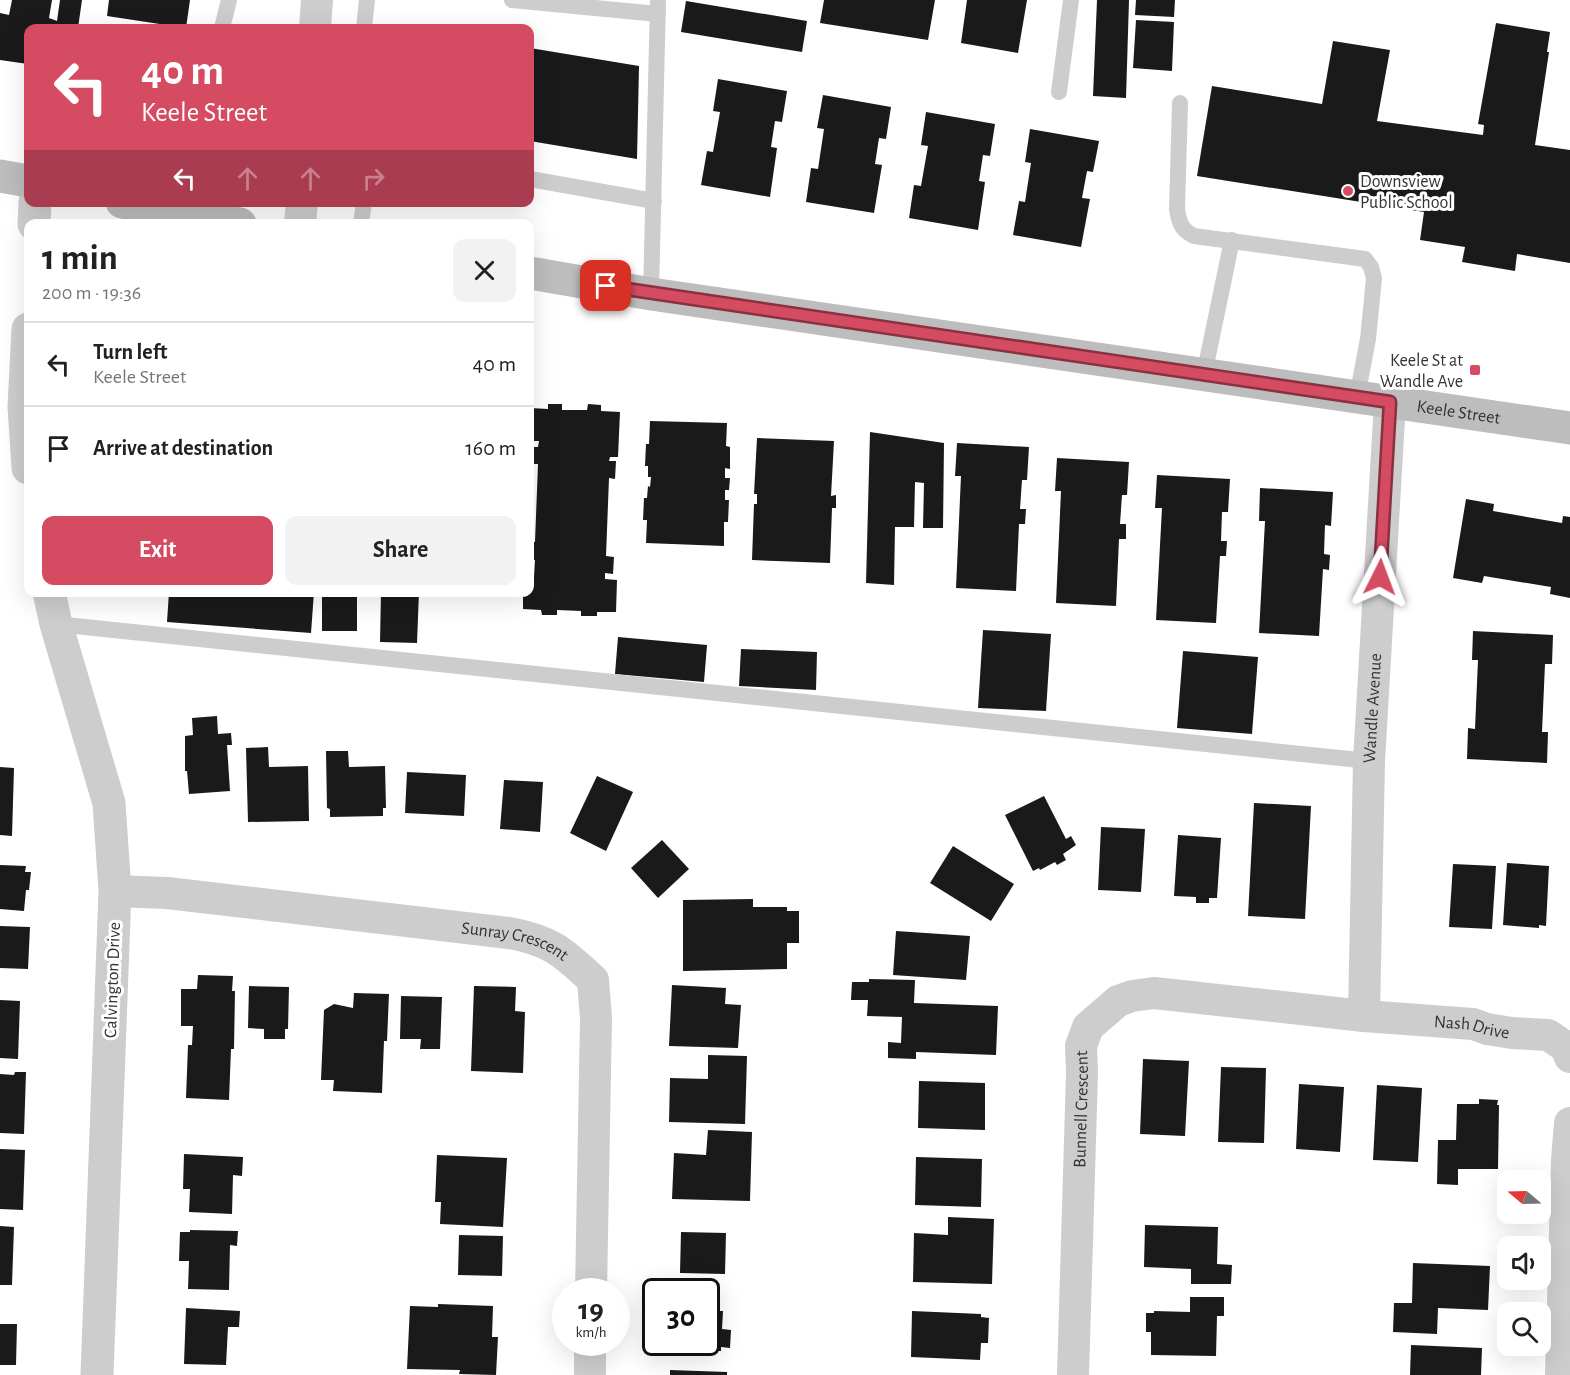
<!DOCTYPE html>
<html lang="en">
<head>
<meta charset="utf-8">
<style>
  body { margin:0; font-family:"Alegreya Sans",sans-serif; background:#f2f2f2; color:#202124; height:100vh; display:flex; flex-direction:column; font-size:22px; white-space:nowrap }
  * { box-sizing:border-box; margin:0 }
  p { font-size:20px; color:#757577 }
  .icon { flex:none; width:33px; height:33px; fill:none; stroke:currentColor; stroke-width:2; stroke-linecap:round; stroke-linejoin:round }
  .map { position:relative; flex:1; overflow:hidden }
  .details { position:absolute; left:24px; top:219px; width:510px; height:378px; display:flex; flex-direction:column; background:#fff; border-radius:12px; box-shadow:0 6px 24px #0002 }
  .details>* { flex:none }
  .hud { position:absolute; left:24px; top:24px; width:510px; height:183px; border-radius:12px; box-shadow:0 6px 24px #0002; background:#d44b62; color:#fff; overflow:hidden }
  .needle { width:39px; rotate:289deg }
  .tools { position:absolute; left:1497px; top:1170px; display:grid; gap:12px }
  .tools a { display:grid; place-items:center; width:54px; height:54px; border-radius:12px; background:#fff; box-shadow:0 6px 24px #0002; font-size:30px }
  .speed { position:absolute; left:552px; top:1278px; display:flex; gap:12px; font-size:30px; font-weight:700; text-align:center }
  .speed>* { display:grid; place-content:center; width:78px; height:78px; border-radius:50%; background:#fff; box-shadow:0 6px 24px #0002; line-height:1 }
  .speed small { font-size:15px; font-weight:400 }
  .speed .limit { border:3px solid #111; border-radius:9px; background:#fff; color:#111 }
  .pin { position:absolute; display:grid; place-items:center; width:51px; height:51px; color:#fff; margin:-26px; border-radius:12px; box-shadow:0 3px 9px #0006 }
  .me { position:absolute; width:66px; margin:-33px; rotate:3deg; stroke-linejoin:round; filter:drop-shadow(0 0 4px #0008) }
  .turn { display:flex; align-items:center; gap:21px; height:126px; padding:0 18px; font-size:27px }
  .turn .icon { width:78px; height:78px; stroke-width:2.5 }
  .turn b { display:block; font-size:42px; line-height:51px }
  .lanes { display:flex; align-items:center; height:57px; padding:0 18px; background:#0003; justify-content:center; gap:30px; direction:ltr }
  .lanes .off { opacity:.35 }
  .round { display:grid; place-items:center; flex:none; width:63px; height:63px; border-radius:12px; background:#f2f2f2 }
  .summary { display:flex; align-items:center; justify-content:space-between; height:102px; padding:0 18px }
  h1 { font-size:36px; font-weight:700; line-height:45px }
  .action { display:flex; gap:12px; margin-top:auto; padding:12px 18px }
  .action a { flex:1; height:69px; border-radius:12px; background:#d44b62; color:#fff; font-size:24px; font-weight:700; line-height:69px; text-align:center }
  .action a+a { background:#f2f2f2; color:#202124 }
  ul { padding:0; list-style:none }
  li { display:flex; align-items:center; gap:18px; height:84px; padding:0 18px; border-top:2px solid #e0e0e0 }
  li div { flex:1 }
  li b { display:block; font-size:22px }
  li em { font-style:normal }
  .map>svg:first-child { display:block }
  .building { fill:#1a1a1a }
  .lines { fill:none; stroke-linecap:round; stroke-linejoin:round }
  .service { stroke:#cdcdcd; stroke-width:16 }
  .minor { stroke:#cdcdcd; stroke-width:32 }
  .tertiary { stroke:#cdcdcd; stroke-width:33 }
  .secondary { stroke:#bdbdbd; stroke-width:33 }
  .route-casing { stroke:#8a3140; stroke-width:15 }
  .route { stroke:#d44b62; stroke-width:10 }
  .poi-dot { fill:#d44b62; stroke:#fff; stroke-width:2 }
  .labels { text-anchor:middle; stroke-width:6; stroke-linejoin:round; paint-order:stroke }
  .poi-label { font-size:18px; fill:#333; stroke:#fff; text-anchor:start }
  .street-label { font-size:18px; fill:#333; stroke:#fff }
</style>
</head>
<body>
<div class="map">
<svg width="1570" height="1375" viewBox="0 0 1570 1375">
  <rect width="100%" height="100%" fill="#fff"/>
  <g class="building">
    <path d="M12,0H52L49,18L57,21L60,0H82L78,28H28V64L0,60V13L9,15Z"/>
    <path d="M109,0H190L186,28L107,16Z"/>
    <path d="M824,0H935L928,40L820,23Z"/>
    <path d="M967,0H1027L1018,53L961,43Z"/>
    <path d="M1097,0H1129L1126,98L1093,96Z"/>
    <path d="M1136,0H1175L1174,17L1135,15Z"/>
    <path d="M686,1L807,21L802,52L681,32Z"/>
    <path d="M1136,20L1174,22L1172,71L1133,68Z"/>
    <path d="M1496,23L1550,32L1547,52H1549L1535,145L1570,150V263L1517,254L1515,271L1462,262L1465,247L1420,240L1424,212L1197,176L1212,86L1322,104L1333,41L1390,50L1377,121L1483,135L1484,125L1478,124Z"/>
    <path d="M530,48L639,66L637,159L530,141Z"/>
    <path d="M718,79L787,91L782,122L775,121L771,147L777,148L770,197L701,185L707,151L713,152L720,112L713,111Z"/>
    <path d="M823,95L891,107L886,139L879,138L875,164L882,165L874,213L806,202L811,168L818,169L824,129L817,128Z"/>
    <path d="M926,112L995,124L990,156L983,155L979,181L985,182L978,230L909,218L914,185L921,186L928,146L921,145Z"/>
    <path d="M1030,129L1099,141L1093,172L1087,171L1082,198L1090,199L1081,247L1013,235L1019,201L1025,202L1031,163L1025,162Z"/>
    <path d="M548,404H562V410H587L588,404L601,405V411L620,412L618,457H610L609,461H616L615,479L609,478L606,556L614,557L613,574L605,573V579L617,580L616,612H597V616H581V611L557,610V615H542L541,610L523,609V592H530V577H534L535,560H530V542H535L538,464H530V447H538L539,441H530V408L548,409Z"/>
    <path d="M650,421L727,423L726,446L730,447V469L725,468V478H730L729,490H725V500H729L728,522H724V546L646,543L647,520H643L644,498H647L648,486L650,487L651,477H648V466H645L646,444H649Z"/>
    <path d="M870,432L944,443L943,528H923L924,483L915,482L914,527H895L894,585L866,583Z"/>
    <path d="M757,438L834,441L831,496L836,495V508H832L830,563L752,560L754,504H757V494H754Z"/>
    <path d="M957,443L1029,447L1027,480H1022L1020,509H1026L1025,524H1019L1016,591L956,588L961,476H955Z"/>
    <path d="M1057,458L1129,462L1127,495H1122L1120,524H1126V539H1119L1116,606L1056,603L1061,491H1055Z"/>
    <path d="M1157,475L1230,479L1228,512H1222L1221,541H1227L1226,556H1220L1216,623L1156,620L1162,508H1155Z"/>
    <path d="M1260,488L1333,492L1331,526L1325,525L1324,554L1330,555L1329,570L1323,569L1319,636L1259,633L1265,521H1259Z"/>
    <path d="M1466,499L1494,504L1493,511L1562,523L1563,516L1570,517V598L1550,594L1551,587L1484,576L1482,583L1453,578Z"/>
    <path d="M169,592L277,594L278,592H314L311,633L167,622Z"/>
    <rect x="322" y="592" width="35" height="39"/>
    <path d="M381,592H419L417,643L380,642Z"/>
    <path d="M983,630L1051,634L1046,711L978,708Z"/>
    <path d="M1473,631L1553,635L1552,664H1545L1542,732H1548L1547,763L1467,759L1468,728L1475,729L1478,660H1472Z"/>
    <path d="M618,637L707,645L704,682L615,674Z"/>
    <path d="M741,649L817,652L816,690L739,686Z"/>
    <path d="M1183,651L1258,657L1252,734L1177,728Z"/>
    <path d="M217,716L218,734L231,733L232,745H227L230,791L189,794L187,771H185V736L193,735L192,718Z"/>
    <path d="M268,747L269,767L308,766L309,821L248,822L246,748Z"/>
    <path d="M326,751H348L349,767L385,766L386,808H383V816L330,817V809L327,808Z"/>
    <path d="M0,767L14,768L12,836L0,835Z"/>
    <path d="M407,772L466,775L464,816L405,813Z"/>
    <path d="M597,776L633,792L606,851L570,833Z"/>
    <path d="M504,780L543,782L540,832L500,829Z"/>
    <path d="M1044,796L1066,839L1071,836L1076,845L1063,854L1066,860L1057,865L1055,862L1040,870L1039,868L1033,871L1005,815Z"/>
    <path d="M1254,803L1311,806L1305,919L1248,916Z"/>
    <path d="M1101,827L1145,829L1141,892L1098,890Z"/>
    <path d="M1178,835L1221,838L1217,898H1209V903H1196V897L1174,896Z"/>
    <path d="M662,840L689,869L658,898L631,868Z"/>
    <path d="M953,846L1014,884L991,921L930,883Z"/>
    <path d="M1507,863L1549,866L1546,926L1539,925V928L1503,925Z"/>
    <path d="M1453,864L1496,866L1492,929L1449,927Z"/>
    <path d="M0,865L26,866L25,872H31L29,890H26L24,911L0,909Z"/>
    <path d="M753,899V907H787V911H799V943H787V969L683,971V900Z"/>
    <path d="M0,926L30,927L28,969L0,968Z"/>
    <path d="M896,931L970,936L966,980L893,975Z"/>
    <path d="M198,975L233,976L232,991H235L234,1049H231L229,1100L186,1098L188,1045H192L193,1026H181V989H197Z"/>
    <path d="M869,979L915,980L914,1003L998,1006L996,1055L916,1052V1059L888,1058V1042L901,1043L902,1017L867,1016L868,1000H851L852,982H869Z"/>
    <path d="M672,985L726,988L725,1004L741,1005L738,1048L669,1046Z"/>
    <path d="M249,986L289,987L288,1029H285V1039H264V1029L248,1028Z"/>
    <path d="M474,986L516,987L515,1011L525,1012L523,1073L471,1071Z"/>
    <path d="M354,993L389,994L387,1041H384L382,1093L333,1091L334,1080H321L324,1010L334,1004L353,1008Z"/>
    <path d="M401,996L442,997L440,1049H420L421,1039H400Z"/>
    <path d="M0,1000L20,1001L18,1059L0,1058Z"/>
    <path d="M708,1055L747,1056L745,1124L669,1122L670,1078L708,1079Z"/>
    <path d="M1143,1059L1189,1061L1185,1136L1140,1134Z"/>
    <path d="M1221,1067L1266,1068L1264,1143L1218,1142Z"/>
    <path d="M15,1072H26L24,1134L0,1133V1074L14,1075Z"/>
    <path d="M919,1081L985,1083V1130L918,1128Z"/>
    <path d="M1299,1084L1344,1087L1340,1152L1296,1149Z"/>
    <path d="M1377,1085L1422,1088L1418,1162L1373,1160Z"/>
    <path d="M1479,1099L1498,1100L1497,1105H1499L1498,1169H1458V1185L1437,1184L1438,1140H1456L1457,1104H1479Z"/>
    <path d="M708,1130L752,1132L750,1201L672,1199L674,1153L706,1155Z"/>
    <path d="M0,1149L25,1150L23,1210L0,1209Z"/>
    <path d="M184,1154L243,1157L242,1176L233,1175L232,1214L189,1212L190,1189H183Z"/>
    <path d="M437,1155L507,1158L503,1227L440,1224L441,1202H435Z"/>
    <path d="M916,1157L982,1159L981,1207L915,1205Z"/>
    <path d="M948,1217L994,1219L992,1284L913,1282L914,1233L948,1235Z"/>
    <path d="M1145,1225L1218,1227L1217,1264L1232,1265L1231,1284H1191V1269L1144,1267Z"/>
    <path d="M0,1226L14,1227L12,1285H0Z"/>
    <path d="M190,1230L238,1231L237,1246L230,1245L229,1290L188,1289L189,1261H179L180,1232H190Z"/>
    <path d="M681,1232L726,1233L725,1274L680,1273Z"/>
    <path d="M459,1235L503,1236L502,1276L458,1275Z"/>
    <path d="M1413,1263L1490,1266L1488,1310L1438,1308L1437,1334L1393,1332L1394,1303H1412Z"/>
    <path d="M1190,1297H1224V1316H1217L1216,1356L1151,1355V1332H1146V1313H1154V1311L1190,1312Z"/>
    <path d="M438,1304L493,1306L492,1337H498L496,1375L459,1374L460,1370L407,1369L410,1306L438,1307Z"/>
    <path d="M186,1308L240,1311L239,1327H228L226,1365L184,1364Z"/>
    <path d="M706,1311H723L722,1329L731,1330L730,1348L721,1347V1351L678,1349L679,1342H706Z"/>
    <path d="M912,1311L981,1314V1317L989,1318L988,1343H981L980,1360L911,1357Z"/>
    <path d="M0,1324H17L16,1365H0Z"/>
    <path d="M1411,1345L1482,1348L1481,1375H1410Z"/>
    <path d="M670,1370L727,1372V1375H670Z"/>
  </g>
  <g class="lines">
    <g class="service">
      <path d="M512,0L658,14"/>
      <path d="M222,28L229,0"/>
      <path d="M364,28L367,0"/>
      <path d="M1059,92L1071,0"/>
      <path d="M1180,103L1177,209C1179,222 1181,230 1194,236L1365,259L1371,267L1374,278L1368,339L1357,397"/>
      <path d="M530,179L654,201"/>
      <path d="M361,224L364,202"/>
      <path d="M651,294L658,0"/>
      <path d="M1204,375L1232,240"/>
      <path d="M56,624L1369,761"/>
    </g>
    <g class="minor">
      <path d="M315,28L317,0"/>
      <path d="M300,224L302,202"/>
      <path id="s1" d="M115,891L167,893L509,933C550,940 563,952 593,980L596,1018L591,1292"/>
      <path id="s2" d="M1364,1016L1369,761L1390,402"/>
      <path d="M590,1375V1342"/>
      <path id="s3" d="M1073,1375L1082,1073L1081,1046L1088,1027L1118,1001L1132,996L1154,993L1364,1016L1473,1024L1487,1029L1512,1033L1548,1035L1566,1047L1570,1057"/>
      <path d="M1561,1375L1567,1160L1570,1123"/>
    </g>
    <g class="tertiary">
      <path d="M34,224L35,202"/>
      <path d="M28,329L24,407L28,468"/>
      <path d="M49,592L56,624L109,803L115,891L97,1375"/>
    </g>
    <g class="secondary">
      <path d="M0,176L28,181"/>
      <path d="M122,202L240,224"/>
      <path id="s4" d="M530,273L651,294L1570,428"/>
    </g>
  </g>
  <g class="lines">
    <g class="route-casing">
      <path id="route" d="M606,286L1390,402L1380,577"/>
    </g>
    <use href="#route" class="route"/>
  </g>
  <g class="poi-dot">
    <circle cx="1348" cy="191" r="6"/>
    <rect x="1469" y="364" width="12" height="12" rx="3"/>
  </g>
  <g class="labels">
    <g class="poi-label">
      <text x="1360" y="187">Downsview<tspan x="1360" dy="21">Public School</tspan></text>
      <text x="1463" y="366" text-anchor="end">Keele St at<tspan x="1463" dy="21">Wandle Ave</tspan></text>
    </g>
    <g class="street-label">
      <text dy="6" stroke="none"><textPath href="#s4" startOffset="939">Keele Street</textPath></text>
      <text dy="6" stroke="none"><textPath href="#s2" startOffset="308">Wandle Avenue</textPath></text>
      <text dy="6" stroke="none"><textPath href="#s1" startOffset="404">Sunray Crescent</textPath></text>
      <text transform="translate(112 980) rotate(-88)" y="6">Calvington Drive</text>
      <text dy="6" stroke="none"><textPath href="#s3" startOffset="746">Nash Drive</textPath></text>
      <text dy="6" stroke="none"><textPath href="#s3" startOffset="266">Bunnell Crescent</textPath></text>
    </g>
  </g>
</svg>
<div class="tools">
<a><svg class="needle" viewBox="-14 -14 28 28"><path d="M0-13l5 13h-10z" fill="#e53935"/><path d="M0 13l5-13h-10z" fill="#757577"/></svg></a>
<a><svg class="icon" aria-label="sound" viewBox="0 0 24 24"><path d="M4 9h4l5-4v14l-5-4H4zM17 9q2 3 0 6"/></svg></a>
<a><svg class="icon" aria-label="search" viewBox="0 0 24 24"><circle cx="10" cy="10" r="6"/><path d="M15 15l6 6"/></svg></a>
</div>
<div class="speed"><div>19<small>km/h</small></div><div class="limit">30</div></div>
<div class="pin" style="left:606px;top:286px;background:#d93025"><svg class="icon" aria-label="arrive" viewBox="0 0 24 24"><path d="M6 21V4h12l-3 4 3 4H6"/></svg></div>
<svg class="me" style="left:1380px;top:577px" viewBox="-20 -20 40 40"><path d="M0-17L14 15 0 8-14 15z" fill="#d44b62" stroke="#fff" stroke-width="4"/></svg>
<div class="hud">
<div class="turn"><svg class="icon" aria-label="left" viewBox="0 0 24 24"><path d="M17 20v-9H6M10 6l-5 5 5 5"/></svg><div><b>40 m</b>Keele Street</div></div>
<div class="lanes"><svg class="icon" aria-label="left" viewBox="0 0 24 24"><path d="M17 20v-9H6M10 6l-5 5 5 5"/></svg><svg class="icon off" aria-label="ahead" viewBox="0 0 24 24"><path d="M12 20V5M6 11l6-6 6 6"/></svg><svg class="icon off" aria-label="ahead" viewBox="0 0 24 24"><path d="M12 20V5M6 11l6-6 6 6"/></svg><svg class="icon off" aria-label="right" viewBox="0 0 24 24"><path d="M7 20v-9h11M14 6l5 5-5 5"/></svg></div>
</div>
<section class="details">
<div class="summary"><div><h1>1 min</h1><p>200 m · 19:36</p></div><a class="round"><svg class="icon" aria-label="close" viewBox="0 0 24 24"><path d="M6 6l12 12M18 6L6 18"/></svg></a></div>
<ul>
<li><svg class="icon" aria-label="left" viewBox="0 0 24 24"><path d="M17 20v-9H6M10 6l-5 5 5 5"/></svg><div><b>Turn left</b><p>Keele Street</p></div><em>40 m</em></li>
<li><svg class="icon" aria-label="arrive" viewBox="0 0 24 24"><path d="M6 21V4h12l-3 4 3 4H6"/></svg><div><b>Arrive at destination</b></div><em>160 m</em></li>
</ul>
<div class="action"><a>Exit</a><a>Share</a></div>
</section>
</div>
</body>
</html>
